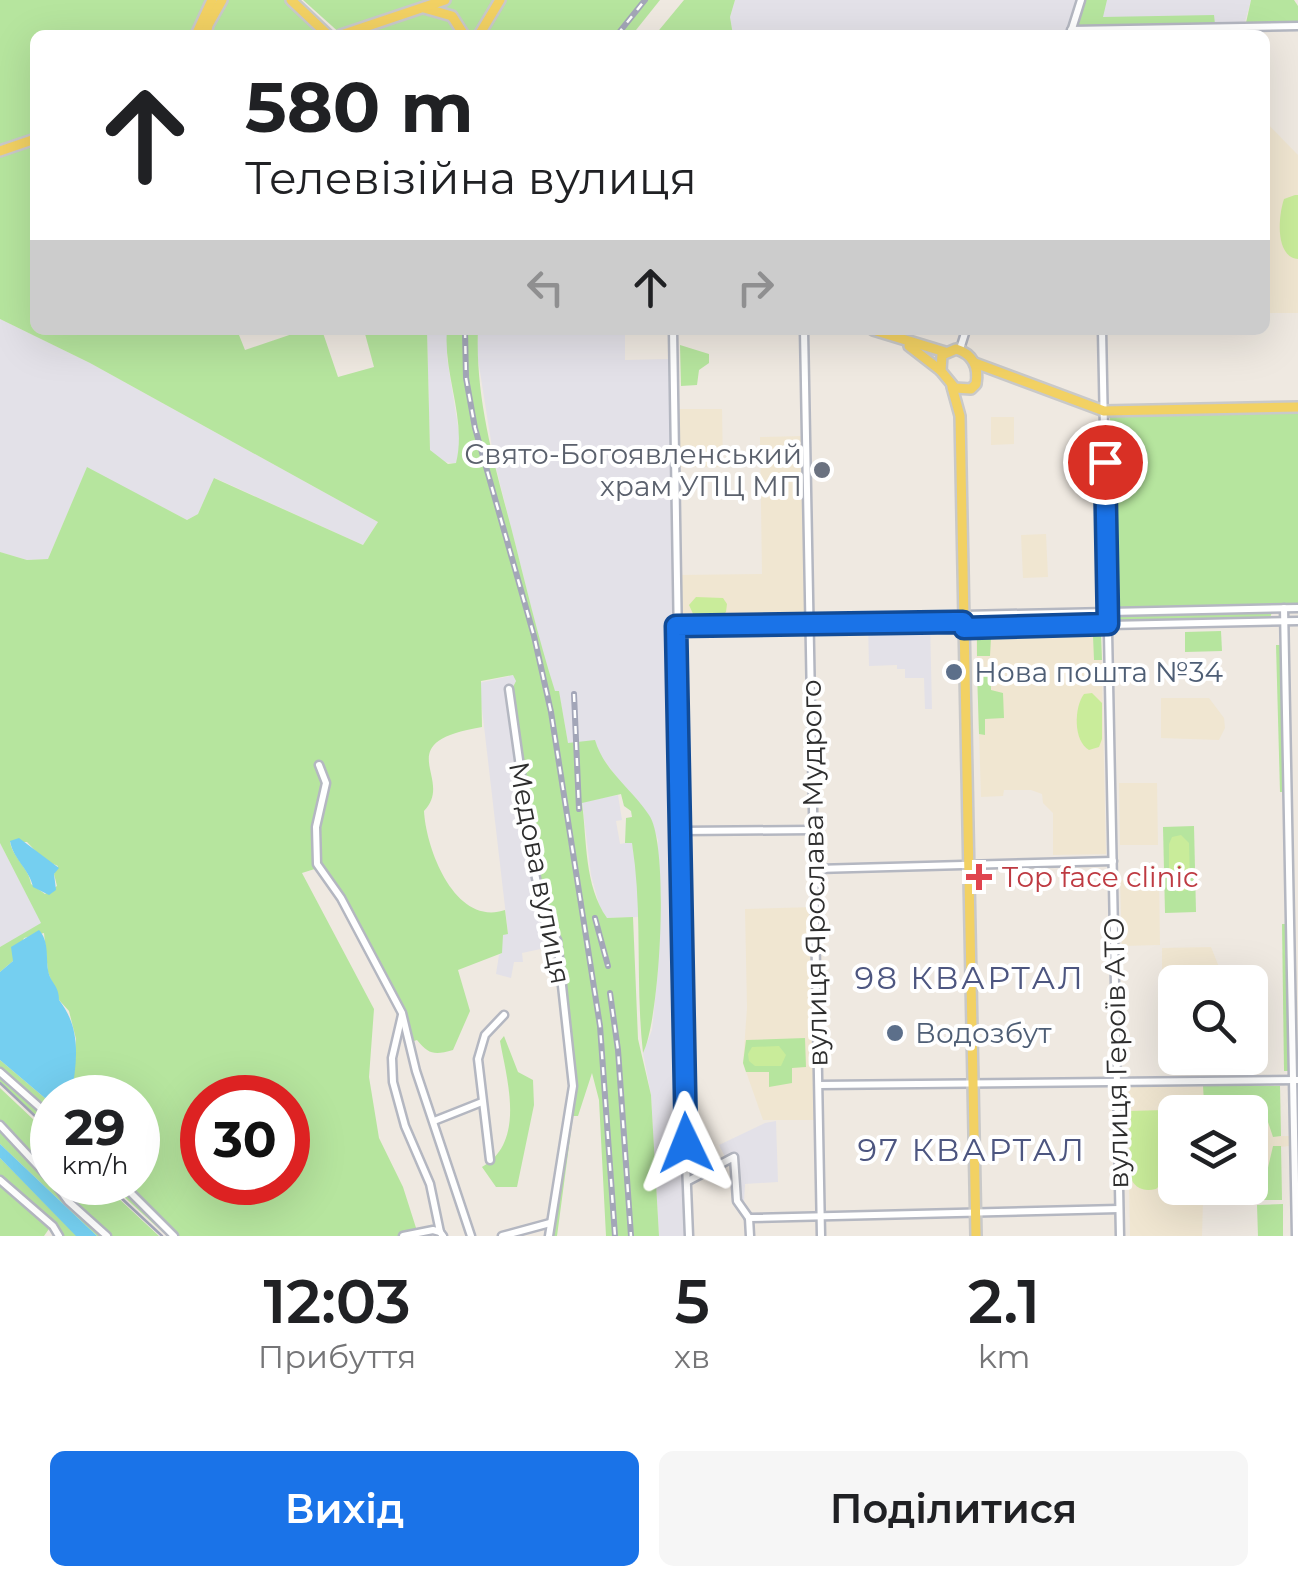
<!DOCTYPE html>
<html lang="uk">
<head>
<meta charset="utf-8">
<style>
  body { margin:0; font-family:Montserrat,sans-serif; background:#f6f6f6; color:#202124; height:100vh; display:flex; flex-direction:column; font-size:38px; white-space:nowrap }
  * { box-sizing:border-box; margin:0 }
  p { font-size:32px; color:#757577 }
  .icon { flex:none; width:55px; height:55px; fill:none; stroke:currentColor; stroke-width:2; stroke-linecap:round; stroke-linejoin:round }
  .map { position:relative; height:1236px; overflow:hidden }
  .drawer { display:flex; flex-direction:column; background:#fff; flex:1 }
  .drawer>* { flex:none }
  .guide { position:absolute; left:30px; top:30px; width:1240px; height:305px; border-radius:15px; box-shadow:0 10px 40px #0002; background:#fff; color:#202124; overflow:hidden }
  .tools { position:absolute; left:1158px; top:965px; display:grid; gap:20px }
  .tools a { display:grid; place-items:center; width:110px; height:110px; border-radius:15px; background:#fff; box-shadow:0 10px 40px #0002; font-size:50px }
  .speed { position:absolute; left:30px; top:1075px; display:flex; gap:20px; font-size:50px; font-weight:700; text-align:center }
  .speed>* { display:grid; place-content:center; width:130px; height:130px; border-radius:50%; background:#fff; box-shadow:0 10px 40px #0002; line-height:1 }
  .speed small { font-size:25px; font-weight:400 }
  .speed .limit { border:15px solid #d22; background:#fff; color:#111 }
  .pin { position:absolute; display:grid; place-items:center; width:85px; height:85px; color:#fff; margin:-42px; border:5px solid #fff; border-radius:50%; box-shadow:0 2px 10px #0007 }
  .me { position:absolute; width:110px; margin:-55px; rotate:358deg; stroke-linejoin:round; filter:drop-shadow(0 0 8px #0008) }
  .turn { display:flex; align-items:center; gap:35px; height:210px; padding:0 50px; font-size:45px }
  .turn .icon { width:130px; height:130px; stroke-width:2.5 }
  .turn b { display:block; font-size:70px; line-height:85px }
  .lanes { display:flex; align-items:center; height:95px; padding:0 50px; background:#0003; justify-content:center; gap:50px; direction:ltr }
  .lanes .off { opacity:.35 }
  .eta { display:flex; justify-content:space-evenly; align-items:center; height:170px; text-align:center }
  .eta b { font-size:60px; font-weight:600; line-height:70px }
  .primary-button { display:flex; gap:20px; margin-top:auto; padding:20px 50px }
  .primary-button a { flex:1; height:115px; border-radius:15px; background:#1a73e8; color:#fff; font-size:40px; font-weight:600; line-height:115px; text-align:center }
  .primary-button a+a { background:#f6f6f6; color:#202124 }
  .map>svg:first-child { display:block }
  .industrial { fill:#e3e1e8 }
  .education { fill:#f0e6d1; fill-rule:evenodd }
  .green { fill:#b6e59e; fill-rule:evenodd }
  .pitch { fill:#c9ec9a }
  .water { fill:#75cff0 }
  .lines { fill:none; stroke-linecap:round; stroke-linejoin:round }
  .minor-casing { stroke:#b4b7c1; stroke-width:11 }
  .major-casing { stroke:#c9c9c9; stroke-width:14 }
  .minor { stroke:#fff; stroke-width:6 }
  .major { stroke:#f2d163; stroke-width:9 }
  .tram { stroke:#a3a6b8; stroke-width:2.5 }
  .rail-casing { stroke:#a3a6b8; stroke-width:6 }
  .rail { stroke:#fff; stroke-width:2.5; stroke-dasharray:8; stroke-linecap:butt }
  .route-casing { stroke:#114b97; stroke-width:25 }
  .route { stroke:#1a73e8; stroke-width:18 }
  .worship-dot { fill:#6b7280; stroke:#fff; stroke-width:4 }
  .service-dot { fill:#5c6f8a; stroke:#fff; stroke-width:4 }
  .health-dot { fill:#e0444e; stroke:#fff; stroke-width:4 }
  .labels { text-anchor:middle; stroke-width:8; stroke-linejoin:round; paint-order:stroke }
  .worship-label { font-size:28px; fill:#5b616d; stroke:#fff; text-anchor:end }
  .service-label { font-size:28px; fill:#4e5e75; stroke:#fff; text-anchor:start }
  .street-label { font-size:28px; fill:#2e2e2e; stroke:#fff }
  .health-label { font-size:28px; fill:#be3a42; stroke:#fff; text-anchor:start }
  .quarter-label { font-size:32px; letter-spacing:2.5px; fill:#4d5680; stroke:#fff }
</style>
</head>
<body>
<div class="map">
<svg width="1298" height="1236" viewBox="0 0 1298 1236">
  <rect width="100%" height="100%" fill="#efe9e1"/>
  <g class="industrial">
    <path d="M735,0H1251L1244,25L1074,28L1070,35H733L730,17Z"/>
    <path d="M0,319L90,363L378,522L363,545L215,478L198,514L187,520L87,468L48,559L27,560L0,552Z"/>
    <path d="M427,330H447V358L461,445L456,464L441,461L430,450Z"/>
    <path d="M478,330H625V360L669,359L689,1236H659L651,1095L643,1053L652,1030L658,970V840L649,815L626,790L599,753L568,743L559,692H555L543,654L494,460L477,353Z"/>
    <path d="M930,622L932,709H925L924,678H905V669H897V665L869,666L868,623Z"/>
    <path d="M514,675L516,681L510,693L545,918L559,945L522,953L523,962H514L511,978L496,974L499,955L502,953L501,941L503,935L508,933L479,683Z"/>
    <path d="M618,795L622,820L616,821L620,844L632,842L639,888L638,917L607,918L600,908L591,875L582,802Z"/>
    <path d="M0,843L42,924L0,947Z"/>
    <path d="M776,1121L778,1182L745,1184L744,1202H736L735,1158L726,1159L719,1145L765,1123Z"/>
  </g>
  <g class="education">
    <path d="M1265,121L1298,155V313H1265Z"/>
    <path d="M674,409H722L723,467H675Z"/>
    <path d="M991,417H1014V444L991,445Z"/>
    <path d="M806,436L809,624L677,626L676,575L762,574L760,437Z"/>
    <path d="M1046,534L1048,577L1023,578L1021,535Z"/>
    <path d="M1101,634L1106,854L1053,855V813L1043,803L1042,794L1031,790H1004L1003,796L981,797L976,635Z"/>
    <path d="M1161,698H1209L1224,718L1225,728L1219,740L1161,738Z"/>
    <path d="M1119,783H1157L1158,845H1120Z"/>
    <path d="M1159,879L1160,945L1122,946L1120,880Z"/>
    <path d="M816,907L820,1120H763L743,1063L747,1008L745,909Z"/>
    <path d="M1211,947L1225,982L1162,985V948Z"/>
    <path d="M1280,1086L1281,1136H1289V1146L1281,1147L1282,1200H1203L1202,1236H1130L1127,1087ZM1175,1112H1250V1188H1175Z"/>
  </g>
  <g class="green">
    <path d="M0,0H210L194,35H35V134L0,146Z"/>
    <path d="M224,0H285L325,35H208Z"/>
    <path d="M303,0H660L632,35H342Z"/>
    <path d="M684,0H735L730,17L733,35H655Z"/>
    <path d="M1085,0H1107L1103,17L1214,15L1215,24L1075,27Z"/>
    <path d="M1251,0H1294L1298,6V22L1246,23Z"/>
    <path d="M35,144V330H237L245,350L304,330H322L338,377L374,367L364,330H427L430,450L448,464L456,463C467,419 443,375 447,330H478C475,396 494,463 511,527C525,582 538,637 555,691H559L568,743L595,740C604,771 632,789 649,815C670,845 660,1020 643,1053C635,982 643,912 632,843H625L626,818L632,817L631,811L624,806L621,794L582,803C587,840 584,885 607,918L633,917L638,1039L651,1095L659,1236H606L599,1100L592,1073L578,1116H573L557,1236H550L574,1086L558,940L545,918L510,693L516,681L513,675L481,681L482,727C386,743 456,778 424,811C426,849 455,927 505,910L508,934L503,935L502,953L458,970L470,1011L453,1050C435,1055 429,1055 417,1040L411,1042L403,1012L321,867L302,873L374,1009L369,1077L379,1138L403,1187L417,1231L403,1236H167L109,1183L138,1182V1098L71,1097L76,1039L69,1011L59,1000L48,972L44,933L24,938L13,961L0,972V947L41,923L0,843V552L27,560L48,559L87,467L187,520L198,514L214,478L363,545L378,522L90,363L0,319V156ZM10,842H27L44,860L58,866L54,874L57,886L45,894L31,884C29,868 13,858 10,842ZM202,1098H288V1182H202Z"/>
    <path d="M680,345L709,354V363L699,370L697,385L681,386Z"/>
    <path d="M1298,412V605L1113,609L1110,417Z"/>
    <path d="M1268,611L1272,612L1270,618L1119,622L1116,617L1118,614Z"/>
    <path d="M1098,614L1102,619L1098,622H973L976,616L983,619Z"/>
    <path d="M1221,631L1222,651L1185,652V632Z"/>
    <path d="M1101,634L1102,660H1094L1093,636L991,638L990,656H977V635Z"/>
    <path d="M1276,645H1282L1285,792H1280Z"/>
    <path d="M977,671H990L991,690L1003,693L1004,718L985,719V735L979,734Z"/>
    <path d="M1194,826L1196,912L1165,913L1163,827Z"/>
    <path d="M1282,924H1286L1289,1071H1284Z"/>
    <path d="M504,1036L518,1072L533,1080L534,1105L517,1187H496L482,1167C526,1142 507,1080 500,1041Z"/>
    <path d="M805,1038L806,1067L792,1068V1083L769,1087V1072H746L743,1063L746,1040Z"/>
    <path d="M0,1060L52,1104V1130L0,1082Z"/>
    <path d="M1203,1086H1280L1281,1136L1273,1137L1265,1113L1263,1136H1260L1256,1107L1205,1108L1204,1112V1104L1248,1103L1204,1102Z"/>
    <path d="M0,1088L52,1137V1182L102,1183L159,1236H97L0,1144Z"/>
    <path d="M1273,1146H1281L1282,1200H1191L1190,1188H1250V1178H1258L1260,1147H1263L1264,1169L1267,1172Z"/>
    <path d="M0,1158L77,1236H60L0,1178Z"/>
    <path d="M0,1181L51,1226L44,1236H0Z"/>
    <path d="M1283,1204V1236H1258L1257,1205Z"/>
  </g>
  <g class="pitch">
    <path d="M1295,195H1298V259C1275,257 1278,217 1284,199Z"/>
    <path d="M696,597L723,598L727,604L726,612L720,617L694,616L689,605Z"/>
    <path d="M1092,693L1102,703V739L1099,747L1089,750C1073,741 1074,707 1084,694Z"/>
    <path d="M1181,835L1189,843L1190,883L1186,890L1179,892L1169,884V844L1172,837Z"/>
    <path d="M779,1046L786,1055L781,1066H755L749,1061L748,1054L752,1047Z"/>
    <path d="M1165,1110L1166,1172H1171L1170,1121H1175V1188H1184H1166V1179L1156,1189C1143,1192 1134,1188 1130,1176L1129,1111Z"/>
  </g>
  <g class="water">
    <path d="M19,838L59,868L54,874L56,890L49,895L33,887C30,870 13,859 10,841Z"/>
    <path d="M39,930C49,941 46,956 48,970C50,983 59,985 59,1000C82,1029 77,1062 71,1097L52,1098V1104L0,1060V972L13,961L11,947Z"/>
    <path d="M0,1144L97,1236H76L0,1158Z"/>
  </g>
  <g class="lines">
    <g class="minor-casing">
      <g id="minor">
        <path d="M1071,30L1298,26"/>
        <path d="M1070,35L1081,0"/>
        <path d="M673,330L681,831"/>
        <path d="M804,330L821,1236"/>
        <path d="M1102,330L1120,1236"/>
        <path d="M960,349L966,330"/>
        <path d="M1284,608L1296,1236"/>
        <path d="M964,615L1298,608"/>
        <path d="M677,626L963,622"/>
        <path d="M965,628L1298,621"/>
        <path d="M509,689L535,873L544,918L557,940L573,1086L549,1236"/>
        <path d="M319,765L326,783L316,827L317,864L341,898L402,1013L416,1071L471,1236"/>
        <path d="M816,869L1113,861"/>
        <path d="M402,1015L392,1058L393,1082L405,1126L430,1184L440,1232L443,1236"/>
        <path d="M0,1072L52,1118"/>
        <path d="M819,1085L1298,1080"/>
        <path d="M434,1121L482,1102"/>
        <path d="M0,1125L52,1181"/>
        <path d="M490,1160L478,1059L485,1035L504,1015"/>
        <path d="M0,1180L53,1226L59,1236"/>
        <path d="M688,1181L734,1157L737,1201L749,1218"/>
        <path d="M54,1182L68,1201L107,1236"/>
        <path d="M120,1182L174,1236"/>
        <path d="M749,1218L1119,1209"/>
        <path d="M749,1218L750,1236"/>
        <path d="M403,1236L433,1230L440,1232"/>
        <path d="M502,1236L550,1223"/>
        <path d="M689,1236L682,1065L681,831L813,830"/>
      </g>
    </g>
    <g class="major-casing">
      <g id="major">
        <path d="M291,0L328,35"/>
        <path d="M424,8L452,16L464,35"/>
        <path d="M196,35L212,0"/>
        <path d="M206,35L208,25L222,0"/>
        <path d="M341,35L445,0"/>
        <path d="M479,35L500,0"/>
        <path d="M0,151L35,139"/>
        <path d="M873,330L945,352"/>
        <path d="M909,346L940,370"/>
        <path d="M956,349C973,354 979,367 976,384L971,389L955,388L941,371L942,355Z"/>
        <path d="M975,363L1104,411L1298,407"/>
        <path d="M952,387L960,416L976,1236"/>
      </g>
    </g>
    <use href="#minor" class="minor"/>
    <use href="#major" class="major"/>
    <g class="tram">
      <path d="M0,1083L52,1132"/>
      <path d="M104,1182L162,1236"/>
    </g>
    <g class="rail-casing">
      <g id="rail">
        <path d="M617,35L645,0"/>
        <path d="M465,330L466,378L475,428L534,636L551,712L600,1026L615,1236"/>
        <path d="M574,694L579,809"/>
        <path d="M595,918L608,966"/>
        <path d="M610,993L618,1050L631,1236"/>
      </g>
    </g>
    <use href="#rail" class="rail"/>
  </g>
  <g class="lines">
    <g class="route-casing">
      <path id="route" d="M686,1143L676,626L955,622H963L964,628L1108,624L1105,462"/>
    </g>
    <use href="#route" class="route"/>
  </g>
  <circle class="worship-dot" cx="822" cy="470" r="10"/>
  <g class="service-dot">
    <circle cx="954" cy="672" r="10"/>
    <circle cx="895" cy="1033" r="10"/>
  </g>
  <path class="health-dot" d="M974 862h10v10h10v10h-10v10h-10v-10h-10v-10h10z"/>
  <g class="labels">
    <g class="worship-label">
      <text x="802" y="464">Свято-Богоявленський<tspan x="802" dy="32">храм УПЦ МП</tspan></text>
    </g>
    <g class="service-label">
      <text x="974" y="682">Нова пошта №34</text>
      <text x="915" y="1043">Водозбут</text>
    </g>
    <g class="street-label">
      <text transform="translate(540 873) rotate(79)" y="10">Медова вулиця</text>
      <text transform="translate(814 873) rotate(-91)" y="10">вулиця Ярослава Мудрого</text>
      <text transform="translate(1116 1053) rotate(-91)" y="10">вулиця Героїв АТО</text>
    </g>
    <g class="health-label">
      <text x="1002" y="887">Top face clinic</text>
    </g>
    <g class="quarter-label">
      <text x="970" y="989">98 КВАРТАЛ</text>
      <text x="972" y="1161">97 КВАРТАЛ</text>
    </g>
  </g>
</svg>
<div class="tools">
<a><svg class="icon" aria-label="search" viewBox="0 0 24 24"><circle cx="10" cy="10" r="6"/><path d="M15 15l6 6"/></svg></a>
<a><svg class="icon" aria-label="layers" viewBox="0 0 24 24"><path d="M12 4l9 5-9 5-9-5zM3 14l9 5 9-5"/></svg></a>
</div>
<div class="speed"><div>29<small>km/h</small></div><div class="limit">30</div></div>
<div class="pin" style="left:1105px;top:462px;background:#d93025"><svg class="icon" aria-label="arrive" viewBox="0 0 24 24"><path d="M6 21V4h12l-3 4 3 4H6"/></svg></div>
<svg class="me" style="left:686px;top:1143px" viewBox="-20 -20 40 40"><path d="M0-17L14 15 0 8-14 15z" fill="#1a73e8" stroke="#fff" stroke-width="4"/></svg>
<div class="guide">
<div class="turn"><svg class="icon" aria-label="ahead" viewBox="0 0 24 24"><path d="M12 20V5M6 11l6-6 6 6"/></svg><div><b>580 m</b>Телевізійна вулиця</div></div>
<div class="lanes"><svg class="icon off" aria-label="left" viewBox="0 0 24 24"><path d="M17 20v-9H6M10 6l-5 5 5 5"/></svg><svg class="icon" aria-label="ahead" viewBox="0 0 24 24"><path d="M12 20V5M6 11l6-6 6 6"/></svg><svg class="icon off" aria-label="right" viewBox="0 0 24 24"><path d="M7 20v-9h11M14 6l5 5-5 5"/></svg></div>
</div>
</div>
<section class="drawer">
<div class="eta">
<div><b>12:03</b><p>Прибуття</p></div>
<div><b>5</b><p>хв</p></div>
<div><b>2.1</b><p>km</p></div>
</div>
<div class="primary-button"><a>Вихід</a><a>Поділитися</a></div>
</section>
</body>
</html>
